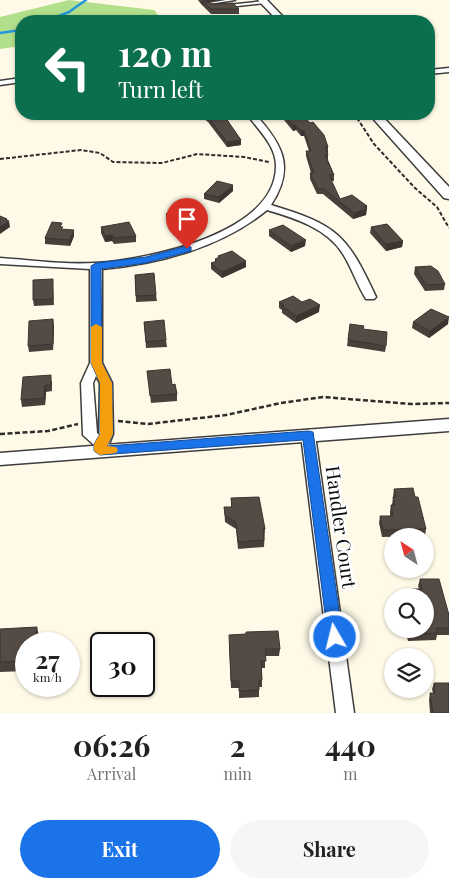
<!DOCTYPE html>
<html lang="en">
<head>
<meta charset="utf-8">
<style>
  body { margin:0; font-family:"Playfair Display",serif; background:#f6f6f6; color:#222; height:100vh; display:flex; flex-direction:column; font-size:19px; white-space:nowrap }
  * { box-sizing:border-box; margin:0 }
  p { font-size:16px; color:#767676 }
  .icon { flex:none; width:28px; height:28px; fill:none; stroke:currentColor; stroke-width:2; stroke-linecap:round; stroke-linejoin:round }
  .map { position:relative; height:713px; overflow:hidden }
  .panel { display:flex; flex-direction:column; background:#fff; flex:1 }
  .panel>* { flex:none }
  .top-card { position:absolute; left:15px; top:15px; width:420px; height:105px; border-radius:20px; box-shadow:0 1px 4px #0004; background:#0b6e4f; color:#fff; overflow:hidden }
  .needle { width:32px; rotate:324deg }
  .fabs { position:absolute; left:384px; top:528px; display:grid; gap:10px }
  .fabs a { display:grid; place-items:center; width:50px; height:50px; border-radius:50%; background:#fff; box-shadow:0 1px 4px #0004; font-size:25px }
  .speed { position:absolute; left:15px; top:632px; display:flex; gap:10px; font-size:25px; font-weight:700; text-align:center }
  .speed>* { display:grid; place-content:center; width:65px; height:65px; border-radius:50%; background:#fff; box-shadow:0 1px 4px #0004; line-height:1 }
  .speed small { font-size:12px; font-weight:400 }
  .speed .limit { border:2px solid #111; border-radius:8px; background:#fff; color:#111 }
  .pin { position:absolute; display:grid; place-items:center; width:42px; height:42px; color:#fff; margin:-51px -21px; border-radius:50% 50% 50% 0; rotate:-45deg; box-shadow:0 0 5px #0007 }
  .pin .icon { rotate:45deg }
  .me { position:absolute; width:55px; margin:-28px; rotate:352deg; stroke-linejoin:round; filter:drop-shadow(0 0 4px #0008) }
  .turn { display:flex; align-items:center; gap:18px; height:105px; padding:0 20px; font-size:22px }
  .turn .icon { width:65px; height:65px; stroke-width:2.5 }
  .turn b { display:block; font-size:35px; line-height:42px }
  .eta { display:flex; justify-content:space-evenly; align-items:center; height:85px; text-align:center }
  .eta b { font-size:30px; font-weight:700; line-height:35px }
  .primary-button { display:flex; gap:10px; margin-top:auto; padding:10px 20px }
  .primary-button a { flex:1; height:58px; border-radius:30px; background:#1a73e8; color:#fff; font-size:20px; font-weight:700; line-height:58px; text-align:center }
  .primary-button a+a { background:#f6f6f6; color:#222 }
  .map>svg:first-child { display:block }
  .forest { fill:#b2df8b }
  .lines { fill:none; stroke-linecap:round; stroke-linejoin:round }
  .stream { stroke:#2596db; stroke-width:2.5 }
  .service-casing { stroke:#3d3d3d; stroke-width:3 }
  .minor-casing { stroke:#3d3d3d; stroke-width:3 }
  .tertiary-casing { stroke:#3d3d3d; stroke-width:3 }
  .path-far2 { stroke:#2c2c2c; stroke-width:1; stroke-dasharray:3 1; stroke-linecap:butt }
  .path-far1 { stroke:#2c2c2c; stroke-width:2; stroke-dasharray:4 2; stroke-linecap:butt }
  .path { stroke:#2c2c2c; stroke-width:2.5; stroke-dasharray:5 2.5; stroke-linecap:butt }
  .service { fill:#fff; fill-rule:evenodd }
  .minor { fill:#fff; fill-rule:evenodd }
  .tertiary { fill:#fff; fill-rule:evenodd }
  .wall { fill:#48403b }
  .shaded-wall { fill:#3b3430 }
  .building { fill:#544b45; stroke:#3b3430 }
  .route { fill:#1a73e8; stroke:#114b97 }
  .slow { fill:#f59e0b }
  .labels { text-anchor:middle; stroke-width:5; stroke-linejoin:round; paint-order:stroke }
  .near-street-label { font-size:19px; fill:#0a0a0a; stroke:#fff }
</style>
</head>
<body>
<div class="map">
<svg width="449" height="713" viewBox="0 0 449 713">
  <rect width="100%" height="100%" fill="#fffae7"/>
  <path class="forest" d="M69,0L154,10L163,21H21V46L0,49V17Z"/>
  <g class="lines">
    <g class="stream">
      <path d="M46,21L69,12L86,0"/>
      <path d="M0,33L21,30"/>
    </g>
    <g class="service-casing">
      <g id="service">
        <path d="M226,0H235L209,4L208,6L203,4Z"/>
        <path d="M264,1H265V3L228,7L226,6L228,5Z"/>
      </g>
    </g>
    <g class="minor-casing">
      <g id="minor">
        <path d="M449,68V72L429,74V70Z"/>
        <path d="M21,78V82L0,85V81Z"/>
        <path d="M247,114H255C282,144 296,167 271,205C338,225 347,235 376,297L374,299H366C357,285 352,268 343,254C327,228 294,218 267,210C222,247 159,264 102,269V363L112,383L113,434L105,454H95L93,451L94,445L83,435L81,383L90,363V269L0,264V258C32,260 63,265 95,263C146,260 276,234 276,166C276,145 257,129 247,114ZM96,376L100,383L99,435L97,433L93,383Z"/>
        <path d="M308,430L313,432L315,435L354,713H336L301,435L303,432Z"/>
      </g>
    </g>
    <g class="tertiary-casing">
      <g id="tertiary">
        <path d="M258,0H267L287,21H278Z"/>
        <path d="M369,114H380L449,187V199L444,198Z"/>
        <path d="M449,419V431L0,465V453Z"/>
      </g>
    </g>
    <path class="path-far2" d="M352,114L359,120"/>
    <g class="path-far1">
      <path d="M357,118L374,144L415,188L437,207L449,228"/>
      <path d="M0,159L81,150L100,153L113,162L162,163L197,154L244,157L269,162"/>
    </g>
    <g class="path">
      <path d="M118,421L148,424L226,415L281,403L323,397L411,404L449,403"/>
      <path d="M0,434L48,431L78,424"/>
    </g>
    <use href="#service" class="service"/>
    <use href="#minor" class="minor"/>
    <use href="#tertiary" class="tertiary"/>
  </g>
  <g class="wall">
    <path d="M198,0H218L207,3L239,9V14H211L203,6V3L201,4Z"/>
    <path d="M198,114H223L241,140V145L227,147L208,122Z"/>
    <path d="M279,114H302L328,147V160L334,175V181H331L340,199L367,206L366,215L353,219L323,194H317L310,179V173H311L306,156V151H309L304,136H301L296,130L293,131Z"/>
    <path d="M233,191L219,203L204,199V194Z"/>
    <path d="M201,212V218L178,227L166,219V214Z"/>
    <path d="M101,227L136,236V242L114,244L112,241L105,242L101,233Z"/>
    <path d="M371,227L403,241L402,247L386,251L370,233Z"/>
    <path d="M63,229L74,236L70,246L45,244V238Z"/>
    <path d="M269,230L305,246L291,252L269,236Z"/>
    <path d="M218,256L246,267L222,278L211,269V263L215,262V259L218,258Z"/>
    <path d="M415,267L445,284L444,290L425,291L414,274Z"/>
    <path d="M135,275L156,295L157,301L136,302Z"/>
    <path d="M53,285L54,305L34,306L33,300Z"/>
    <path d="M279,302H302L319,312L296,323L282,313V310L279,308Z"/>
    <path d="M144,322L166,340L167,347L146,348Z"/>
    <path d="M413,322L448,324L429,338L412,328Z"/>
    <path d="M350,324L363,329L386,346L385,352L347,346Z"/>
    <path d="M54,326L53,350L29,352L28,346Z"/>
    <path d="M23,377L52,381V391L46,392L45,405L22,407L21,400Z"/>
    <path d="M148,377L172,385L177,394V401L151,403Z"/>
    <path d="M394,489L415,497L426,529L425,536L382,537L379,523L380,516H390V512L391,505H392Z"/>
    <path d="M231,498L265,529L264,547L238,549L236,529L225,522L224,507H231Z"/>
    <path d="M420,579L449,615V635H437L436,640L408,641L405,629H425V596H409L410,589H419L418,586Z"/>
    <path d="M0,629L39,637L26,644V671L0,672Z"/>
    <path d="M229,641L280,649L279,656H265V668H262V687H259V697L239,698V688H231Z"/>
    <path d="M434,683L449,713H430L429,700L430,693H433L432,689Z"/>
  </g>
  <g class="shaded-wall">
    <path d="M208,0H218L205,3L203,1V3L201,4V2Z"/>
    <path d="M293,125H296V130L293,131Z"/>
    <path d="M304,130V136H301V131Z"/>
    <path d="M241,140V145L227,147V142Z"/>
    <path d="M233,185V191L219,203V197Z"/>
    <path d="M367,206L366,215L353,219L354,213Z"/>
    <path d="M201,212V218L178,227V222Z"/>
    <path d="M7,219L8,222L9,221L10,227L0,234V227Z"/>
    <path d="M74,230V236L70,246L69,240Z"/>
    <path d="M112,235V241L105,242V236Z"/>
    <path d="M306,240L305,246L291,252V246Z"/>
    <path d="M403,241L402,247L386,251V244Z"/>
    <path d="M246,261V267L222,278V272Z"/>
    <path d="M320,305L319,312L296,323V316Z"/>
    <path d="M449,317L448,324L429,338L430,331Z"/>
    <path d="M53,319L54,326L53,350Z"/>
    <path d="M45,385L46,392L45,405L44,398Z"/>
    <path d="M37,627L39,637L38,644H35Z"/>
  </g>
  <g class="building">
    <path d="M203,1L213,4L233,3L239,9H211Z"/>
    <path d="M204,114H223L241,140L227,142L208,117Z"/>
    <path d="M283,114H302L310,123L313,122L324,135L328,147H325L328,155H325L334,175H329L340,199L352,195L367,206L364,207L367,209L354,213L323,188L318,189L310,173H314L306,151H311L304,130L301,131L296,125H293Z"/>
    <path d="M217,181L233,185L219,197L204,194Z"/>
    <path d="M188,204L201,212L178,222L166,214Z"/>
    <path d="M0,216L7,219L5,220L9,221L0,227Z"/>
    <path d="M52,222L62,223L60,227H63L61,229L74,230L69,240L45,238Z"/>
    <path d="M129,222L136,236L113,238L112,235L105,236L101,227Z"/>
    <path d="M387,224L403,241L386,244L371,227Z"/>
    <path d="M283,225L306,240L291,246L269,230Z"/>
    <path d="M232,251L246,261L222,272L211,263L217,261L215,259L220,257L218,256Z"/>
    <path d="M431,266L438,271L445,284L426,285L415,267Z"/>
    <path d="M154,273L156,295L136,296L135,275Z"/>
    <path d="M53,279V299L33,300V280Z"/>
    <path d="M293,296L302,302L310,299L320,305L296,316L282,306L284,305L279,302Z"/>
    <path d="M431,309L449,317L430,331L413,322Z"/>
    <path d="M53,319V344L28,346L29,321Z"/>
    <path d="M164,320L166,340L146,342L144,322Z"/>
    <path d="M350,324L364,326L363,329L387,332L386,346L348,340Z"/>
    <path d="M170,369L172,385L175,384L177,394L150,396L147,371Z"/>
    <path d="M51,375V385H45L44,398L21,400L23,377Z"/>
    <path d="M413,488L415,497H418L426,529L383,530L380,516H393L391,505H395L393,497H396L394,489Z"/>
    <path d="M259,497L265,529H263L264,540L238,542L236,522L225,515L224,507H232L231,498Z"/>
    <path d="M420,579H439L449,615V628H436L437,633L409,634L407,629H425V596H412L410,589H422Z"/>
    <path d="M37,627L35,644H26V661L0,662V629Z"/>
    <path d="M278,631L280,649H265L266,661H261L262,680H259V690L239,691V681H231L229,635L246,634V632Z"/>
    <path d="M434,683H449V713H433L430,693H435Z"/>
  </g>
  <path class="route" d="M187,246L191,247V251L146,263L101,269L102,363L112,383L113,434L107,446L308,431L313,432L343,637L341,642L335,644L330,642L328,637L303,440L100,455L94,451V444L100,434V383L91,363V266L96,263L146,257Z"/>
  <path class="slow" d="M96,324L102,327V363L112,383L113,434L107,446L116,447L118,450L116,453L100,455L94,451V444L100,434V383L91,363V327Z"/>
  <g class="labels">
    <g class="near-street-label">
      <text transform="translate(341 527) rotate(82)" y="7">Handler Court</text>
    </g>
  </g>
</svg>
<div class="fabs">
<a><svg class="needle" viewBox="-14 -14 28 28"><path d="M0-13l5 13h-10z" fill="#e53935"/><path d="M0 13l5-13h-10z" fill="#767676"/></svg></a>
<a><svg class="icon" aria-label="search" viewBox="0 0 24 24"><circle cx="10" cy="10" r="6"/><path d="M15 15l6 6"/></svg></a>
<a><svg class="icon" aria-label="layers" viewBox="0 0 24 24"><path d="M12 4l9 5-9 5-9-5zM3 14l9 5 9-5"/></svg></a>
</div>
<div class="speed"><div>27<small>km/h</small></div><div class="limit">30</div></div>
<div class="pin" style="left:187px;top:249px;background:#d93025"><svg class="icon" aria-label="arrive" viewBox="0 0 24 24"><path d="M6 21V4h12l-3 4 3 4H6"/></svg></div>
<svg class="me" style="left:335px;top:637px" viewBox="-20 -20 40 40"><circle r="17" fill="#1a73e8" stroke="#fff" stroke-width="3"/><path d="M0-11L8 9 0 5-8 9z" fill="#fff"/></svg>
<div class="top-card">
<div class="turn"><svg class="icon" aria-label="left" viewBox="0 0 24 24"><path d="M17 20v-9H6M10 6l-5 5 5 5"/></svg><div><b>120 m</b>Turn left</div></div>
</div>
</div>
<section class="panel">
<div class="eta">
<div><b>06:26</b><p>Arrival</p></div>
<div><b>2</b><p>min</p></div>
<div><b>440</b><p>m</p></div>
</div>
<div class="primary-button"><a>Exit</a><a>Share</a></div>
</section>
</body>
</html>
